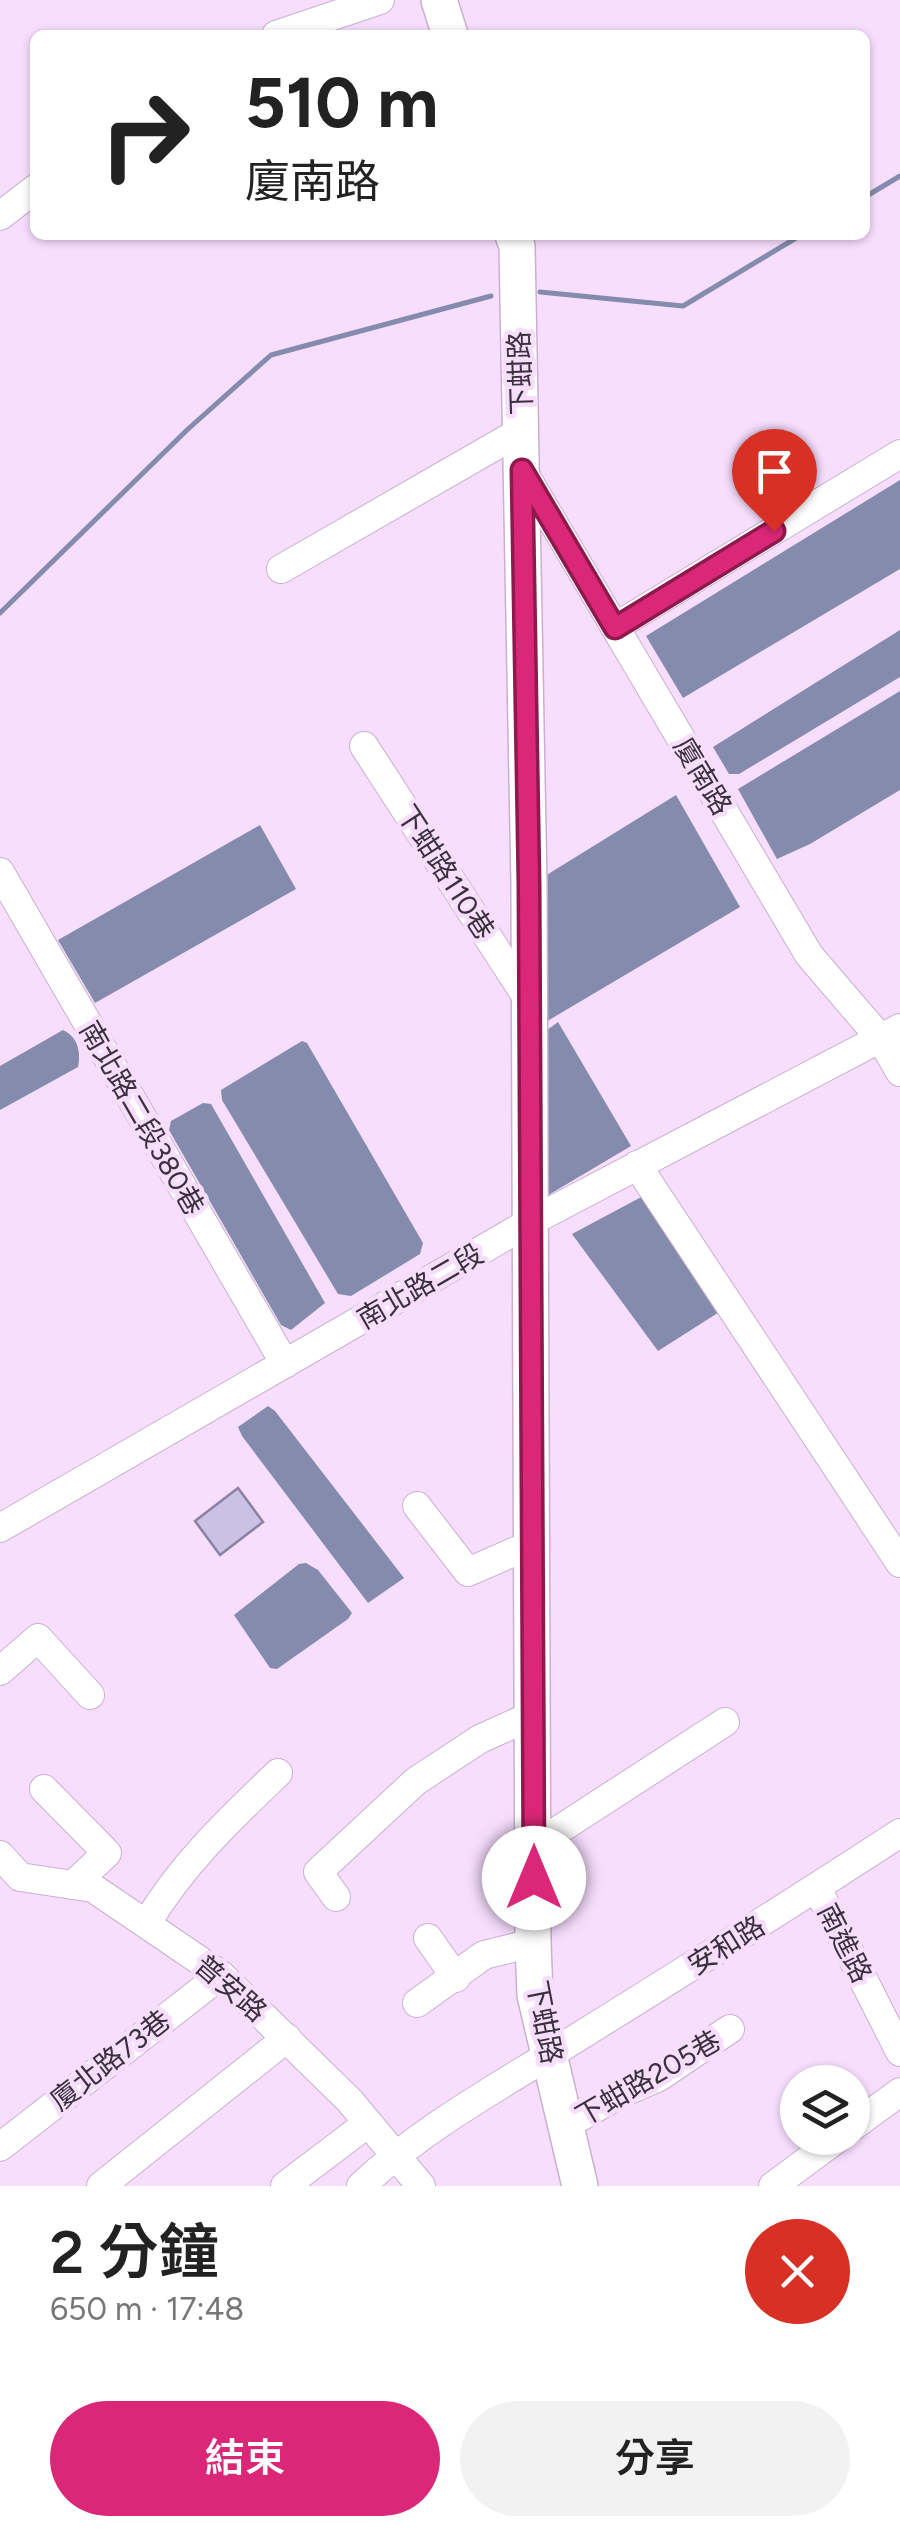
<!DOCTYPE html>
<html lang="zh-TW">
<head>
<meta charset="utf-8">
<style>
  body { margin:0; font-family:Figtree,"Noto Sans TC",sans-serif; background:#f2f2f2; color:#222; height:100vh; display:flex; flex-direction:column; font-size:38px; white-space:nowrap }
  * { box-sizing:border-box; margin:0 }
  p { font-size:32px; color:#767676 }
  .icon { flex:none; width:55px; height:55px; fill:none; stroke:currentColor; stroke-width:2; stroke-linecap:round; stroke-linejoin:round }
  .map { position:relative; height:2186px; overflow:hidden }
  .sheet { display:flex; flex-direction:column; background:#fff; flex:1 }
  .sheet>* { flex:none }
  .banner { position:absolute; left:30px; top:30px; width:840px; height:210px; border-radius:15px; box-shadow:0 2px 8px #0004; background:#fff; color:#222; overflow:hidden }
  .buttons { position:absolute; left:780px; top:2065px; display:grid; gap:20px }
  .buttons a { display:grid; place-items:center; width:90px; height:90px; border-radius:50%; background:#fff; box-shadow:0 2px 8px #0004; font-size:50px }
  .pin { position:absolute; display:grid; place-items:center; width:85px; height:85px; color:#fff; margin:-102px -42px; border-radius:50% 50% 50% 0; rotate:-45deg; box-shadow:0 0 10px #0007 }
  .pin .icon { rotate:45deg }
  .me { position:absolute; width:110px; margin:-55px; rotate:0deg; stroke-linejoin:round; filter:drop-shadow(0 0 8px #0008) }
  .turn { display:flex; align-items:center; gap:35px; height:210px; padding:0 50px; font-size:45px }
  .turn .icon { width:130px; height:130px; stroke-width:2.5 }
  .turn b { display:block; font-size:70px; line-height:85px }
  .round { display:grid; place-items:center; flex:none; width:105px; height:105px; border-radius:52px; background:#f2f2f2 }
  .overview { display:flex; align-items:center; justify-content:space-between; height:170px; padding:0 50px }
  h1 { font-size:60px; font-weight:600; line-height:75px }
  .cta { display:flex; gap:20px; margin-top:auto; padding:20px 50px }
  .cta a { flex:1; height:115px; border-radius:60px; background:#db2777; color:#fff; font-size:40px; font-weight:600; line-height:115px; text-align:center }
  .cta a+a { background:#f2f2f2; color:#222 }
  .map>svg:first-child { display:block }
  .water { fill:#848bad }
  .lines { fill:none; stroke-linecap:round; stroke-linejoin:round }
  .stream { stroke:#848bad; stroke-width:5 }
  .building { fill:#cbc1e4; stroke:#8b82a3; stroke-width:2.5 }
  .minor-casing { stroke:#c8b0ce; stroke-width:30 }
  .major-casing { stroke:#c8b0ce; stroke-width:38 }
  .minor { stroke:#fff; stroke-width:28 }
  .major { stroke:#fff; stroke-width:35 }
  .route-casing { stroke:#8e194d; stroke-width:25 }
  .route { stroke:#db2777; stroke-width:18 }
  .labels { text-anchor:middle; stroke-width:9; stroke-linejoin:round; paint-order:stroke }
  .street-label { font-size:28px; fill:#3a313d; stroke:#f7defe }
</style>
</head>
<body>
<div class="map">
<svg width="900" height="2186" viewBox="0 0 900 2186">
  <rect width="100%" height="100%" fill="#f7defe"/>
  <g class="water">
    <path d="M900,480V569L683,698L646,636Z"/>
    <path d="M900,630V677L739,774H729L713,747Z"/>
    <path d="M900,691V790L810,844L777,859L738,789Z"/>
    <path d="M676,795L740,907L544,1023L545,876Z"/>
    <path d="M260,825L296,889L95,1003L58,940Z"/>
    <path d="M558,1022L631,1146L545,1197L543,1033Z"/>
    <path d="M63,1030C78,1037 81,1052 78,1067L0,1110V1066Z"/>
    <path d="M302,1041L307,1043L423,1243L420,1254L351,1296L338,1294L222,1100L221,1090Z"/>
    <path d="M203,1103L211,1104L325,1303L291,1330L281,1325L169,1130L171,1121Z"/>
    <path d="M647,1194L724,1309L658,1351L572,1234Z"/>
    <path d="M268,1406L275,1411L404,1578L368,1603L242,1436L238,1427Z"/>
    <path d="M306,1563L318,1570L352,1613L348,1619L277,1669L270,1668L234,1615L299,1564Z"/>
  </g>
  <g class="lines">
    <g class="stream">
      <path d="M865,197L900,176"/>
      <path d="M540,292L683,306L801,235"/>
      <path d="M0,613L187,430L271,355L491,296"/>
    </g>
  </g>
  <path class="building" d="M238,1488L263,1522L220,1555L195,1521Z"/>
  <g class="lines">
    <g class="minor-casing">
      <g id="minor">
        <path d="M276,35L380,0"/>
        <path d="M0,216L35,189"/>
        <path d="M522,470L809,955L881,1039L900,1072"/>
        <path d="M281,569L521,431"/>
        <path d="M615,627L900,454"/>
        <path d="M364,746L528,999"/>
        <path d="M0,872L285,1364"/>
        <path d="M637,1165L900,1563"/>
        <path d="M417,1506L468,1572L532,1544"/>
        <path d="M0,1528L530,1222L900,1028"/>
        <path d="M0,1671L38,1638L90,1695"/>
        <path d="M44,1789L107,1853L73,1885"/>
        <path d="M534,1846L725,1722"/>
        <path d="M0,1855L20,1877L93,1888L221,1975L349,2100L421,2186"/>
        <path d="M817,1888L900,2052"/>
        <path d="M336,1897L318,1872L416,1781L480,1739L533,1715"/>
        <path d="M147,1923C182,1864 229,1820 278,1773"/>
        <path d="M428,1938L456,1978"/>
        <path d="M417,2003L484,1955L533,1943"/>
        <path d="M565,2126L618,2095L659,2077L730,2029"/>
        <path d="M852,2127L900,2092"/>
        <path d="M0,2147L221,1975"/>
        <path d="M101,2186L287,2038"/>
        <path d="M285,2186L368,2123"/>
        <path d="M361,2186C423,2128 495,2089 567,2044C678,1975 790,1905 900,1833"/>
        <path d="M773,2186L838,2138"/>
      </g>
    </g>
    <g class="major-casing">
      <g id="major">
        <path d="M439,0L450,35"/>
        <path d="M513,235L517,246L529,884L533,1943L535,1995L580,2186"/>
      </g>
    </g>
    <use href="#minor" class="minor"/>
    <use href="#major" class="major"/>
  </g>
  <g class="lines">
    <g class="route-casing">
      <path id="route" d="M534,1878L529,884L522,470L615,628L774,531"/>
    </g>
    <use href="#route" class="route"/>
  </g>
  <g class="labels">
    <g class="street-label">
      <text transform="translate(520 373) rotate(-92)" y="10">下蚶路</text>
      <text transform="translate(703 776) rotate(59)" y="10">廈南路</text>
      <text transform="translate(446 872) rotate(57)" y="10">下蚶路110巷</text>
      <text transform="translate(142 1118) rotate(60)" y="10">南北路二段380巷</text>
      <text transform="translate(420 1286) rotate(-30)" y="10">南北路二段</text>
      <text transform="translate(845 1943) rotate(63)" y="10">南進路</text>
      <text transform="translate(726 1945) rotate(-32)" y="10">安和路</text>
      <text transform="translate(231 1988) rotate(41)" y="10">普安路</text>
      <text transform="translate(545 2022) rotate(79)" y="10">下蚶路</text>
      <text transform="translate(110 2060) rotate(-38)" y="10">廈北路73巷</text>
      <text transform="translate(648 2078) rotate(-30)" y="10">下蚶路205巷</text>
    </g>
  </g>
</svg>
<div class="buttons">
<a><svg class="icon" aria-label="layers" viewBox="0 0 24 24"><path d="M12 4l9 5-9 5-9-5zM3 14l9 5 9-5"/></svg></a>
</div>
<div class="pin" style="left:774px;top:531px;background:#d93025"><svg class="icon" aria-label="arrive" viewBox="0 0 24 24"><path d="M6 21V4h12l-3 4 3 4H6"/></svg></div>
<svg class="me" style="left:534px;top:1878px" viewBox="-20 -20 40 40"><circle r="19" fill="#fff"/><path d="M0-13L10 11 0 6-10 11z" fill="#db2777"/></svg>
<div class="banner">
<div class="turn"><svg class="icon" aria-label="right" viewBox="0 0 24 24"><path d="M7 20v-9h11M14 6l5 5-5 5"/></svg><div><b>510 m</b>廈南路</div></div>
</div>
</div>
<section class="sheet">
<div class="overview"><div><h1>2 分鐘</h1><p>650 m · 17:48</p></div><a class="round" style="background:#d93025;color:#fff"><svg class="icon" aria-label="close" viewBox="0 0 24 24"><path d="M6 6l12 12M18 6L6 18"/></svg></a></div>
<div class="cta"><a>結束</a><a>分享</a></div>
</section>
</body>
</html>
